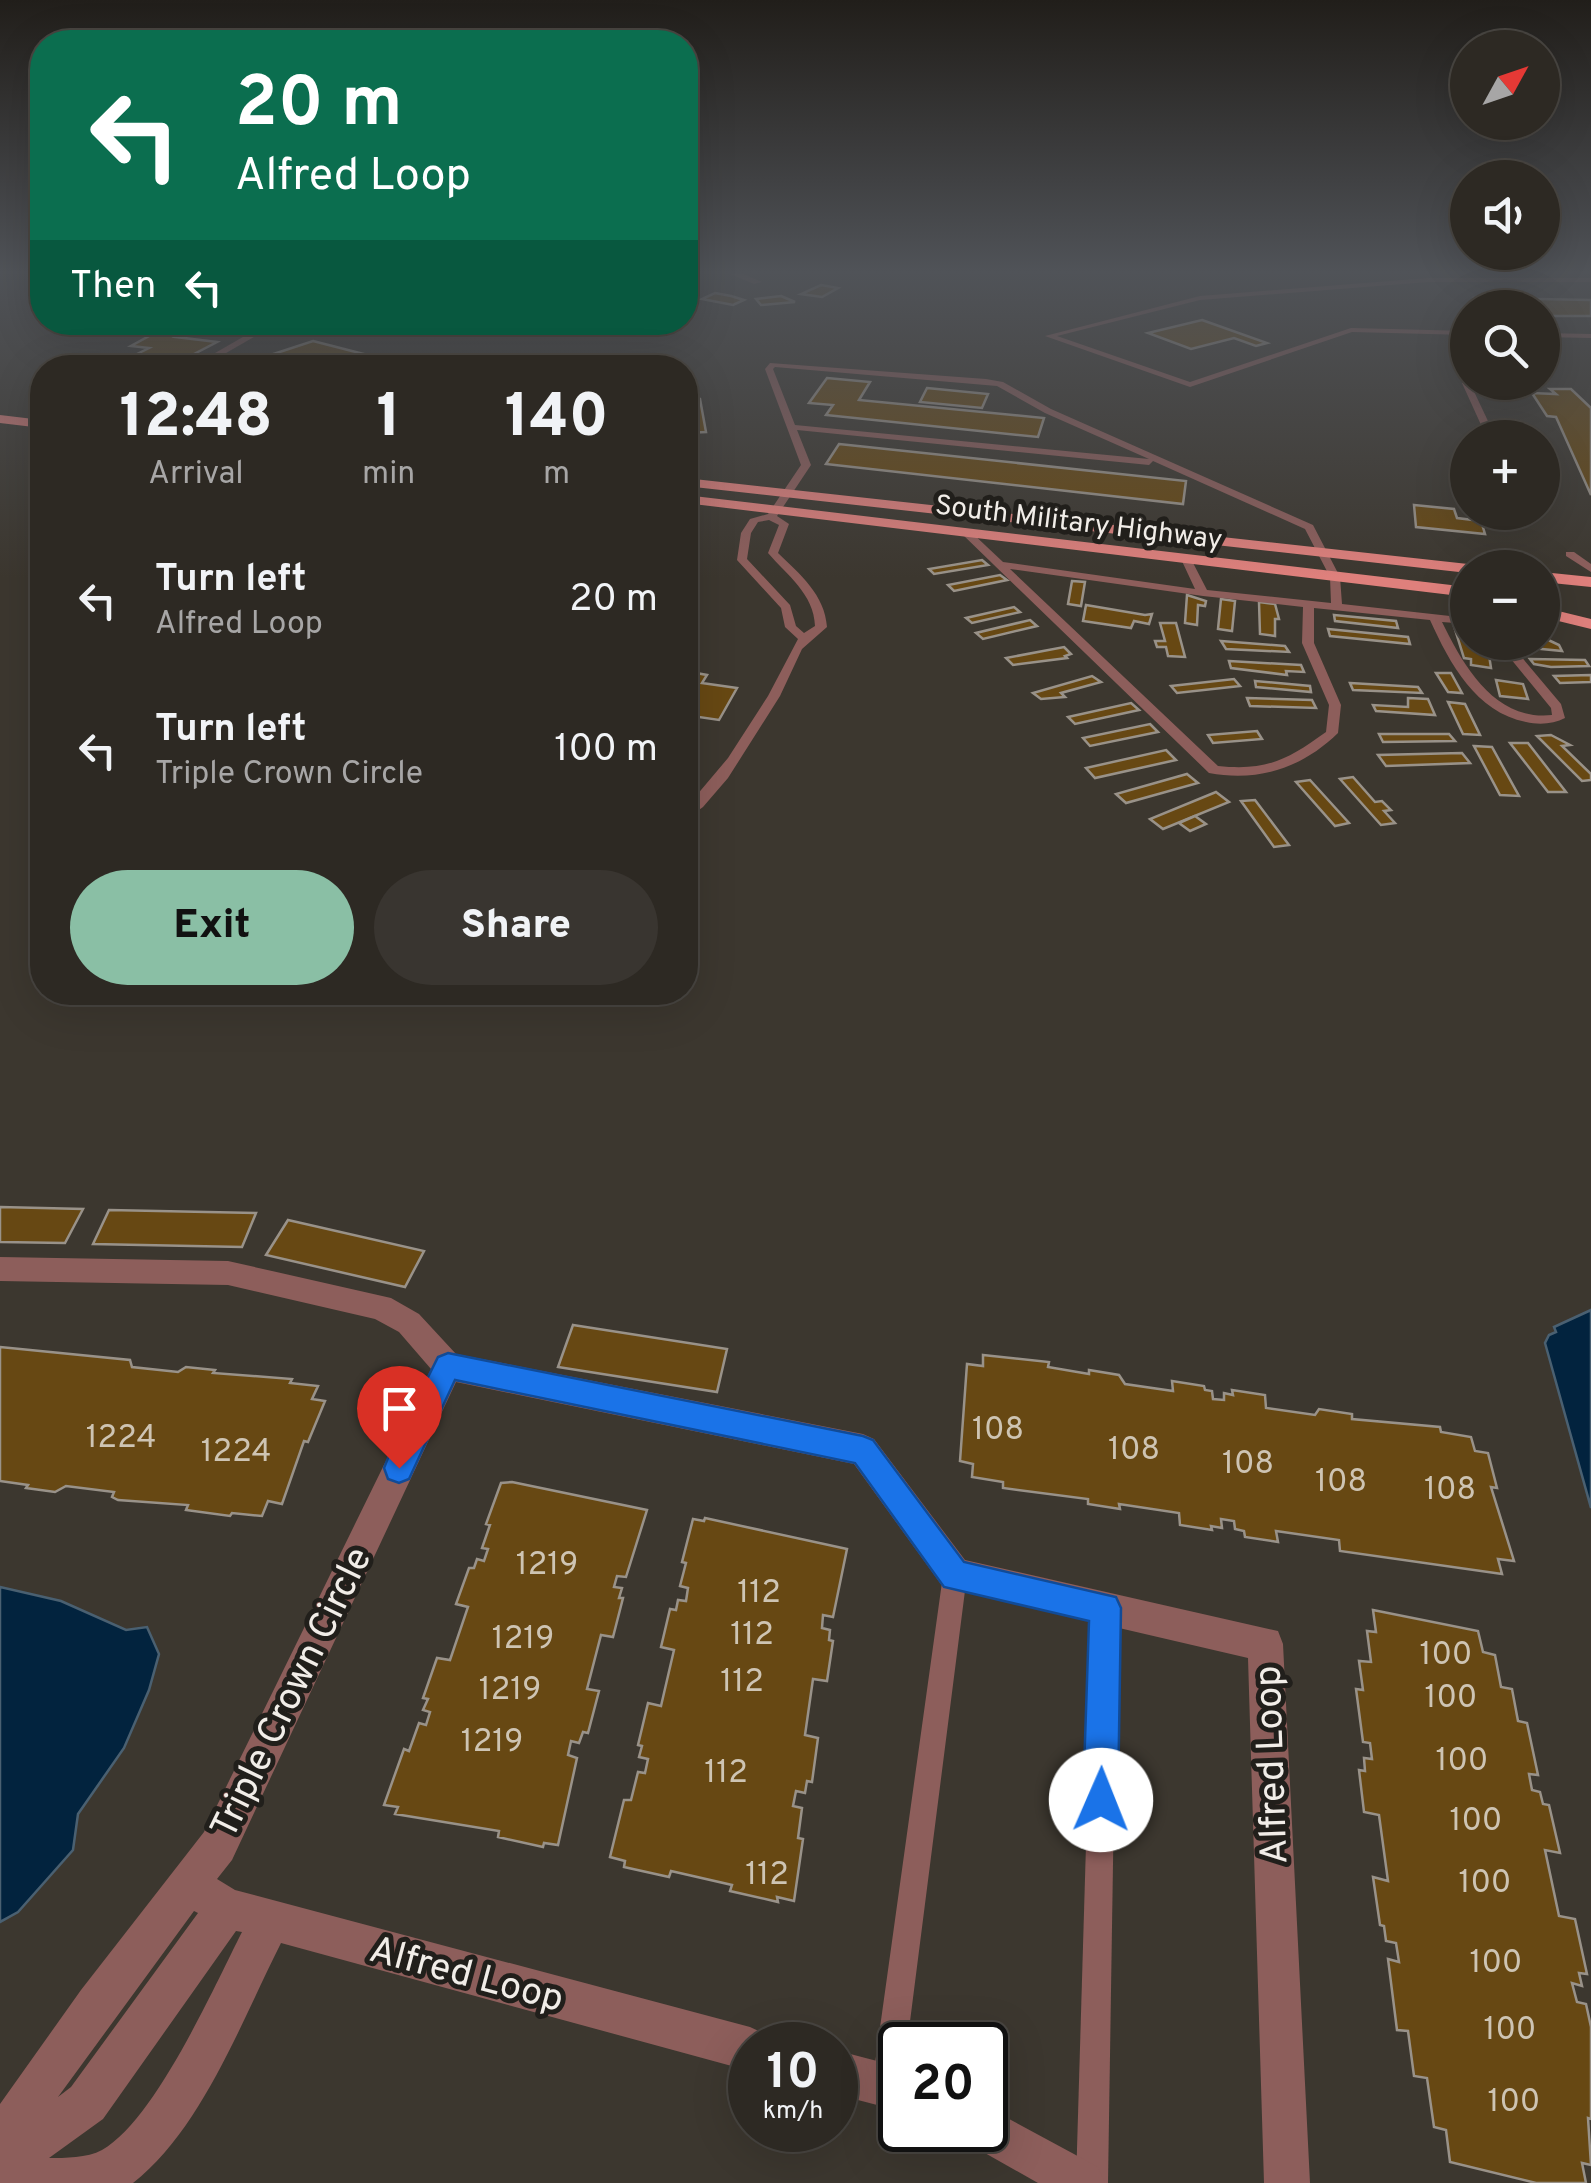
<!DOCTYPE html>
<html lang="en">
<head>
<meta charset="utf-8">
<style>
  body { margin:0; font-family:Overpass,sans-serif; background:#393530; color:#f1f3f6; height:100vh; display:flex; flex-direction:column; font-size:38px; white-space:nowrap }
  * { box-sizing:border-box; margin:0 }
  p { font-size:32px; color:#a7a6a6 }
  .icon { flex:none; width:55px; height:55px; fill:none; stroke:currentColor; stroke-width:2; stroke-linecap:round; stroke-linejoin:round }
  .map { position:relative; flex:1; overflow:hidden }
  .drawer { position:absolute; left:30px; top:355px; width:668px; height:650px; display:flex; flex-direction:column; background:#2d2923; border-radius:40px; box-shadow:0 10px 40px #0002,0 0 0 2px #484541 }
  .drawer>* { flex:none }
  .hud { position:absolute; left:30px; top:30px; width:668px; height:305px; border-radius:40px; box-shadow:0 10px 40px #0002,0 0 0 2px #484541; background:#0b6e4f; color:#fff; overflow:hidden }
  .needle { width:65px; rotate:50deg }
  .controls { position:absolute; left:1450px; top:30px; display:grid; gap:20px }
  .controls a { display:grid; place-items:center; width:110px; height:110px; border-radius:50%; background:#2d2923; box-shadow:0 10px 40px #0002,0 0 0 2px #484541; font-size:50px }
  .speed { position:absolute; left:728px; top:2022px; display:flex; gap:20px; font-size:50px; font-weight:700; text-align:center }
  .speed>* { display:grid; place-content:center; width:130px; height:130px; border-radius:50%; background:#2d2923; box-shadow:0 10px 40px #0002,0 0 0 2px #484541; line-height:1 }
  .speed small { font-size:25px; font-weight:400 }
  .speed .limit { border:5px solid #111; border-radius:15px; background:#fff; color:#111 }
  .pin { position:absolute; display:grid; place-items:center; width:85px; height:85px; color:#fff; margin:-102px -42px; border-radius:50% 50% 50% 0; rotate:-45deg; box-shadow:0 0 10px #0007 }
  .pin .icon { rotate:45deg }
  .me { position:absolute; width:110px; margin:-55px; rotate:1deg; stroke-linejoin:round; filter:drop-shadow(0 0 8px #0008) }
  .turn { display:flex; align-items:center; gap:35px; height:210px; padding:0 40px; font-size:45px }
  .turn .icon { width:130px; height:130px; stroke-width:2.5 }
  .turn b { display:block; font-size:70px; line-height:85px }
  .then { display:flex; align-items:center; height:95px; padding:0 40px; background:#0003; gap:20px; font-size:38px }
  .eta { display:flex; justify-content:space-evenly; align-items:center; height:170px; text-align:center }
  .eta b { font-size:60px; font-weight:800; line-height:70px }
  .action { display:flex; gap:20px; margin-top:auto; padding:20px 40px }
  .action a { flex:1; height:115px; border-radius:60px; background:#8abfa5; color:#111; font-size:40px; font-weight:800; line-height:115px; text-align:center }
  .action a+a { background:#393530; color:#f1f3f6 }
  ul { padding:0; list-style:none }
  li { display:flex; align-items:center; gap:30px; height:150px; padding:0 40px }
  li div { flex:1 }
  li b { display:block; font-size:38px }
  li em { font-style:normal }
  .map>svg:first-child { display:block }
  .water { fill:#02233e; stroke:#4a6071; stroke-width:2.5 }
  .building { fill:#674813; stroke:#999289; stroke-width:2.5 }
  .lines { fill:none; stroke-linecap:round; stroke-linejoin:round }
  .service { fill:#8d5e5b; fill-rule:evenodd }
  .minor { fill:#8d5e5b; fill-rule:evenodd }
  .primary { fill:#df807c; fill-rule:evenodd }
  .route { fill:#1a73e8; stroke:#114b97; stroke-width:2.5 }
  .labels { text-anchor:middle; stroke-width:10; stroke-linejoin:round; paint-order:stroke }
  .far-street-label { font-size:28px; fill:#f1ede8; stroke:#211f1b }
  .near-number-label { font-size:32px; fill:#cec4b3 }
  .near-street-label { font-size:38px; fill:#f1ede8; stroke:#211f1b }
</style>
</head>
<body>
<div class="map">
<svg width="1591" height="2183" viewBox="0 0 1591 2183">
  <rect width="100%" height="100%" fill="#3c372f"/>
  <g class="water">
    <path d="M1591,1310V1508L1545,1343L1549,1335L1556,1332L1554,1327Z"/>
    <path d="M0,1587L61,1601L126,1630L147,1627L159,1654L149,1690L124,1748L78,1814L73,1850L18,1912L0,1922Z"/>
  </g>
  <g class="building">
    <path d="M821,285L838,288L822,297L801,294Z"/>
    <path d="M715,293L731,296L744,300L733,305L702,299Z"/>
    <path d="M781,296L795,302L761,305L756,299Z"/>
    <path d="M1475,298L1591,300V316H1542V308H1486Z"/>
    <path d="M1202,320L1267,343L1256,346L1234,338L1191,349L1148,333Z"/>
    <path d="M162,329L188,332L176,337L217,342L167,368L130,365L149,355L137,354L149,348L131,346Z"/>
    <path d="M313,341L387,360L376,364L382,366L377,368H336L298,357L278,368L237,366Z"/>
    <path d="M827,378L870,382L859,400L1044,418L1038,437L826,415L833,405L809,403Z"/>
    <path d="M927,388L988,394L982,408L920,402Z"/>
    <path d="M1550,389H1571L1591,408V495L1556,417L1547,416L1532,393L1556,394Z"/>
    <path d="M685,399H700L706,432L685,433Z"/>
    <path d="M839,444L1186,481L1183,504L826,464Z"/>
    <path d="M1414,505L1454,509L1457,518L1481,521L1485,534L1416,527Z"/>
    <path d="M982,560L988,565L934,574L929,569Z"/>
    <path d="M1000,575L1007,580L954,591L948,585Z"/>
    <path d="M1072,581L1085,582L1081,606L1068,604Z"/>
    <path d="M1187,595L1206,601L1205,606L1198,605L1197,625L1185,623Z"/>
    <path d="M1221,599L1235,601L1232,631L1218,629Z"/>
    <path d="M1259,602L1275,604L1279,619H1275V636L1260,634Z"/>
    <path d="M1086,605L1145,615L1152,614L1149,624L1134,621L1131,628L1083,621Z"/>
    <path d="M1014,607L1020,612L972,623L966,618Z"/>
    <path d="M1334,615L1396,621L1398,628L1335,621Z"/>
    <path d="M1030,620L1037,626L983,639L976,633Z"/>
    <path d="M1160,623H1176L1185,657L1168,656L1166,647H1157L1155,641H1165Z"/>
    <path d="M1454,626L1468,628V642H1487L1491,668L1471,665V659L1464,658Z"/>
    <path d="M1328,629L1408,637L1410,644L1330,636Z"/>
    <path d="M1542,637L1559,645L1562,651L1532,648L1531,642H1542Z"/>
    <path d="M1221,641L1285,646L1289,652L1226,649Z"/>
    <path d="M1064,647L1071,654L1065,656L1067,658L1013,665L1006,658Z"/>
    <path d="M1530,659L1585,660L1589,666L1551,667L1534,664Z"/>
    <path d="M1229,661L1301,665L1304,672L1286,671L1287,675L1231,668Z"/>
    <path d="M685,671L707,675L702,683L737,688L719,720L685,715Z"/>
    <path d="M1436,673H1451L1462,693L1448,692Z"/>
    <path d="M1591,675V682L1560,683L1554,676Z"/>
    <path d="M1092,676L1101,682L1061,693L1065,697L1041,699L1033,693Z"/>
    <path d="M1234,679L1240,686L1177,693L1171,686Z"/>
    <path d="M1496,680L1523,684L1528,699L1500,696Z"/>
    <path d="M1255,681L1310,686L1311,692L1256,687Z"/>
    <path d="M1350,683L1418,687L1422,693L1353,690Z"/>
    <path d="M1247,698L1312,700L1316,708L1250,706Z"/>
    <path d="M1408,698L1428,699L1435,715L1376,711L1373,705L1408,707Z"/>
    <path d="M1448,702L1465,704L1480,735L1463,734Z"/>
    <path d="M1131,703L1139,710L1075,724L1068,717Z"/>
    <path d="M1150,724L1158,732L1090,746L1083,738Z"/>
    <path d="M1257,731L1262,739L1213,743L1208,735Z"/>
    <path d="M1379,734H1449L1455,741L1383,742Z"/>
    <path d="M1551,735L1570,745L1562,746L1591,774V780L1582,781L1537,736Z"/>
    <path d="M1510,743H1528L1566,792H1548Z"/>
    <path d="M1474,746L1492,747L1519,796L1500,795Z"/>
    <path d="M1166,750L1176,760L1095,778L1086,768Z"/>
    <path d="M1462,753L1470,763L1386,766L1378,755Z"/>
    <path d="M1187,774L1198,783L1126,803L1116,794Z"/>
    <path d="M1353,777L1375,802L1382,801L1391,810L1384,811L1395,823L1381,825L1340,779Z"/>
    <path d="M1310,780L1349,823L1335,826L1296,782Z"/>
    <path d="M1216,792L1229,802L1163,829L1150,819Z"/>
    <path d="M1255,800L1289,845L1274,847L1241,801Z"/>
    <path d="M1195,816L1206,824L1190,831L1179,823Z"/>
    <path d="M0,1207L83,1209L65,1243L0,1242Z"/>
    <path d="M109,1210L256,1213L242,1247L93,1244Z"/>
    <path d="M288,1220L424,1251L405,1287L266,1255Z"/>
    <path d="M573,1325L727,1349L717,1392L558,1367Z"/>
    <path d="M0,1347L130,1360L132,1367L178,1372L186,1367L215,1370L213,1373L292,1379L290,1383L318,1386L312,1399L325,1401L308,1442L304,1441L282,1504L268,1501L262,1516L232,1513L230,1516L186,1510L188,1505L118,1500L112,1497L114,1492L66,1486L55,1492L26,1488L28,1485L0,1481Z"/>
    <path d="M983,1355L1049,1362L1048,1367L1089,1374V1370L1119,1375L1125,1384L1173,1391L1172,1381L1204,1386L1205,1390L1212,1391L1213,1399L1224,1400V1393L1233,1395L1232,1390L1265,1395L1266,1408L1315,1415L1319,1409L1352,1414V1419L1440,1427L1441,1432L1471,1437L1475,1451L1488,1453L1497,1488L1491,1487L1514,1561L1498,1559L1502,1574L1340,1551L1339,1540L1276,1531L1278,1542L1245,1537L1244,1531L1235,1529L1234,1521L1221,1519L1222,1528L1211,1526L1212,1530L1180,1525L1179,1513L1119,1504L1120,1509L1088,1504V1499L1003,1488V1482L972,1477L973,1464L960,1461L967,1364L983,1366Z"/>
    <path d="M512,1482L647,1510L626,1577L617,1576L614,1587L622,1588L619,1598H623L613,1637L601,1635L587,1689L599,1691L588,1733L583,1732L579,1743L571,1741L568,1755L577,1758L558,1845L544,1843L543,1847L498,1837L499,1831L395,1814L398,1807L384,1805L404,1749L409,1751L419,1723L426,1725L430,1712L423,1710L428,1699L423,1698L437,1658L450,1660L468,1607L456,1604L469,1568H474L477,1559L484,1561L488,1549L482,1548L490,1525L486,1524L501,1483Z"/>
    <path d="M705,1518L847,1549L833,1617L823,1615L822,1628L830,1630L829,1640L833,1641L827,1681L813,1679L805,1735L818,1738L812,1782L807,1781L805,1793L796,1791L793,1806L802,1808L798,1838L803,1839L794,1901L777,1897L778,1902L730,1891L732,1885L671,1871L669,1877L624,1867L625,1861L610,1857L624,1800H631L638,1772L645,1773L648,1759L639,1757L642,1746L638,1745L648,1703L661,1706L674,1650L661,1647L670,1609L676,1610L678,1600L686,1601L688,1588L680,1586L686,1563L682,1562L693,1519L704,1521Z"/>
    <path d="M1373,1610L1478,1631L1483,1652L1495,1655L1501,1687L1512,1689L1518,1721L1527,1723L1538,1775L1529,1774L1532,1790L1540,1792L1543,1804L1549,1805L1560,1853L1545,1850L1559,1916L1575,1919L1587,1974L1579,1973L1582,1986L1572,1983L1577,2002L1586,2004L1591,2027V2119L1588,2118L1591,2165L1582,2163L1586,2183H1536L1450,2162L1446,2130L1434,2127L1427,2078L1414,2076L1408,2031L1397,2030L1388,1959L1399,1962L1396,1943L1386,1941L1384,1926L1380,1925L1373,1877L1388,1881L1379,1815L1364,1812L1359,1770L1365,1771L1364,1758L1372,1759L1370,1743L1363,1742L1356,1689L1363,1690L1359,1661L1371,1662L1367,1631L1376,1632Z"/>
  </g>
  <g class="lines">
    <g class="service">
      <path d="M1428,278H1591V282H1428L1200,300L1057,336L1190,382L1351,328L1468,331V335L1352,332L1190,387L1045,336L1200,296Z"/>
      <path d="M257,329L264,331L200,368H189Z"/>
      <path d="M1542,333L1591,334V338L1542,337Z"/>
      <path d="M770,363L986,379L1003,382L1051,409L1313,525L1340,577L1342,604L1468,618V624L1442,622C1464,667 1495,721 1552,715L1551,708L1497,642H1509L1561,704L1565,718C1554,724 1539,725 1526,722C1476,712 1450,664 1430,620L1314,608V643L1341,705L1338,733C1302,768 1259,782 1209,773L960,532L969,530L1003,562L1195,589L1181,559L1186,556L1191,559L1207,590L1331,603L1330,577L1305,529L1153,461L1149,465L797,430L811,465L777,516L789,524L778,553C800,574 825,595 827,627L802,649L780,696L728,778L703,807L685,820V809L728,758L768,696L798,639L785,627L781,608L737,560L741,533L750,519L768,514L801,465L765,369ZM775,367L997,386L1045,413L1149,459L795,425L773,369ZM769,520L779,525L768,553C787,575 814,594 815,626L804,633L796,626L790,605L747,559L751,533L758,522ZM1010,569L1203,596L1303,607L1302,643L1329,705L1326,732C1287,760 1267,771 1218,766Z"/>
      <path d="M1466,381L1470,383L1496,438H1487L1462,383Z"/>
      <path d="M1566,552H1574L1591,564V572L1566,556Z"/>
      <path d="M955,1563L963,1567L967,1575L907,2045H900V2091L898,2096L887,2100L876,2096L872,2085L943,1575L947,1567Z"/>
      <path d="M1105,1596L1114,1599L1117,1608L1108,2183H1076L1093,1608L1096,1599Z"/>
    </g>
    <g class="minor">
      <path d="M728,273H741L762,282L754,284Z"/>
      <path d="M0,1257L228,1261L391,1298L419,1314L456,1354L863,1434L874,1439L965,1560L1278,1631L1283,1644L1310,2183H1264L1248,1658L943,1587L854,1464L456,1382L232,1860L217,1879L235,1890L750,2027L765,2034L770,2045H750V2071L281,1943C242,2020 202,2129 133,2183H0V2104L81,1990L204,1832L431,1369L399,1332L375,1319L228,1285L0,1281ZM194,1911L198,1913L71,2087L58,2097ZM236,1931L242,1932C213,1989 155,2120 102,2150C87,2158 65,2158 49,2158L103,2119Z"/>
      <path d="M835,2050L900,2067V2111L835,2094Z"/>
      <path d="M985,2106L1098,2167L1105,2183H1038L969,2144L963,2130H985Z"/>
    </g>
    <g class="primary">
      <path d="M0,415L42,420V428L0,423Z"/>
      <path d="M685,478L1468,564L1474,568H1468V573L685,486Z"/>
      <path d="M685,495L1468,587V597L685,503Z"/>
      <path d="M1542,572L1591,577V587L1542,582Z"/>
      <path d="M1542,607L1591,619V629L1542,617Z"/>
    </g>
  </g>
  <linearGradient id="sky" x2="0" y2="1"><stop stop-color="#211e1a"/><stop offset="0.47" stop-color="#505358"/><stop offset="1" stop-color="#505358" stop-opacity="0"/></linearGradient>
  <rect width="1591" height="578" fill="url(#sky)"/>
  <path class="route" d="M448,1353L863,1436L873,1440L964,1562L1116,1597L1121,1608L1118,1800L1113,1812L1101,1818L1088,1812L1083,1800L1089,1621L944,1587L855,1463L455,1380L409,1479L399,1483L388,1479L384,1468L388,1458L438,1357Z"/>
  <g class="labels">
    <g class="far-street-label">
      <text transform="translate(1079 521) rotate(7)" y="10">South Military Highway</text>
    </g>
    <g class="near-number-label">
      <text x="998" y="1439">108</text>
      <text x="121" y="1447">1224</text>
      <text x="1134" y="1459">108</text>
      <text x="236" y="1461">1224</text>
      <text x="1248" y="1473">108</text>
      <text x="1341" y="1491">108</text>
      <text x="1450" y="1499">108</text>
      <text x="547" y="1574">1219</text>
      <text x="759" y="1602">112</text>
      <text x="752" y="1644">112</text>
      <text x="523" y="1648">1219</text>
      <text x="1446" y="1664">100</text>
      <text x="742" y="1691">112</text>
      <text x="510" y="1699">1219</text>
      <text x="1451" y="1707">100</text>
      <text x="492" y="1751">1219</text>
      <text x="1462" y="1770">100</text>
      <text x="726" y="1782">112</text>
      <text x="1476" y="1830">100</text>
      <text x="767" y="1884">112</text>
      <text x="1485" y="1892">100</text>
      <text x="1496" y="1972">100</text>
      <text x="1510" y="2039">100</text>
      <text x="1514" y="2111">100</text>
    </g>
    <g class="near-street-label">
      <text transform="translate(290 1692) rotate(-64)" y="13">Triple Crown Circle</text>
      <text transform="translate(1270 1765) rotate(-92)" y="13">Alfred Loop</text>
      <text transform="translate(467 1973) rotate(15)" y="13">Alfred Loop</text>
    </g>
  </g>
</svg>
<div class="controls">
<a><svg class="needle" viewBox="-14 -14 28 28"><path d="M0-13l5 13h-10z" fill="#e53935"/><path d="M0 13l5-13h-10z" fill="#a7a6a6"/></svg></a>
<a><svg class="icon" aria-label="sound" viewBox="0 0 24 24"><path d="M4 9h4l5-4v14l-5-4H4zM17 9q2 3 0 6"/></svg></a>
<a><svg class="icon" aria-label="search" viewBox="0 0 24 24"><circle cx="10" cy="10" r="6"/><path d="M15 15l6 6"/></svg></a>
<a>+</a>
<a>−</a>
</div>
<div class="speed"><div>10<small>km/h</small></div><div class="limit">20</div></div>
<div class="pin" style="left:399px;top:1468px;background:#d93025"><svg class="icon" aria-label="arrive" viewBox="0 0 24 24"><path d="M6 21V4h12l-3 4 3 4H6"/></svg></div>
<svg class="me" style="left:1101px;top:1800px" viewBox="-20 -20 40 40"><circle r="19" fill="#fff"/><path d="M0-13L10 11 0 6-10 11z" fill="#1a73e8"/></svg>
<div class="hud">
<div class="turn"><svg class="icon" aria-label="left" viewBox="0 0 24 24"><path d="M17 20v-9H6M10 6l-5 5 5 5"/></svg><div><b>20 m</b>Alfred Loop</div></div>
<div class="then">Then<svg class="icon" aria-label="left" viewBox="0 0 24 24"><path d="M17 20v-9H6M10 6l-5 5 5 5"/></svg></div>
</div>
<section class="drawer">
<div class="eta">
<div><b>12:48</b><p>Arrival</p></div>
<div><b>1</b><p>min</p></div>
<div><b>140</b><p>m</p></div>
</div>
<ul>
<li><svg class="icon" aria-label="left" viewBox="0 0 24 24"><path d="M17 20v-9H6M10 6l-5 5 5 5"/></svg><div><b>Turn left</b><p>Alfred Loop</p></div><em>20 m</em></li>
<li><svg class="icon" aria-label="left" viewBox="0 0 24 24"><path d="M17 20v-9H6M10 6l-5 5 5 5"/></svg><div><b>Turn left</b><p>Triple Crown Circle</p></div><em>100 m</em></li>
</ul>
<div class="action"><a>Exit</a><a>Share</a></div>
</section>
</div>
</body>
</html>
